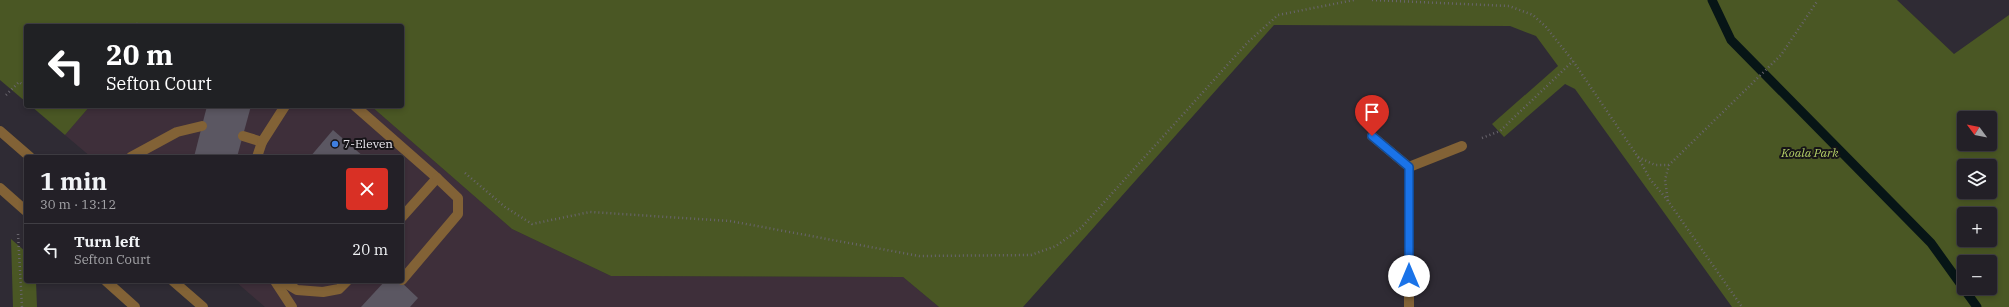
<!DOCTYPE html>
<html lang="en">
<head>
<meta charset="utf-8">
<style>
  body { margin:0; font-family:"IBM Plex Serif",serif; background:#2f2d33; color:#f1f3f6; height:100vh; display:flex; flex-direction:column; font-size:15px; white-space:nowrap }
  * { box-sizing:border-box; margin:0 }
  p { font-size:13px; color:#a3a3a7 }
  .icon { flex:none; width:22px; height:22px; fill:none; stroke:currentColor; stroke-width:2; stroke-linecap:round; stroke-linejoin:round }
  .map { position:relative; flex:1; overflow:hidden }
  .sheet { position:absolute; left:24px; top:155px; width:380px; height:128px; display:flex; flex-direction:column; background:#232027; border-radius:4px; box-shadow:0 2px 6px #0003,0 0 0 1px #403e44 }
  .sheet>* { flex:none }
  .top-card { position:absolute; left:24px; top:24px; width:380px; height:84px; border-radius:4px; box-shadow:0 2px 6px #0003,0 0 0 1px #403e44; background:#202124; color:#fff; overflow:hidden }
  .needle { width:26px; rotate:302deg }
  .controls { position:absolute; left:1957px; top:111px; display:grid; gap:8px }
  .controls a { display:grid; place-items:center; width:40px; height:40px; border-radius:4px; background:#232027; box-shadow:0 2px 6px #0003,0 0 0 1px #403e44; font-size:20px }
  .pin { position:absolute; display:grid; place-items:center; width:34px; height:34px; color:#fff; margin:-41px -17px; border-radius:50% 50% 50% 0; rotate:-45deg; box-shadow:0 0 4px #0007 }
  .pin .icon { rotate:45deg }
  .me { position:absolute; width:44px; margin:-22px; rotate:0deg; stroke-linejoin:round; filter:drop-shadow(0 0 3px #0008) }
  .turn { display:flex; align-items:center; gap:14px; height:84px; padding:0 16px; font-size:18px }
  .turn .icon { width:52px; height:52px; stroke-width:2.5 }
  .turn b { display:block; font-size:28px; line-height:34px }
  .round { display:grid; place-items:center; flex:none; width:42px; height:42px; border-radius:4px; background:#2f2d33 }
  .head { display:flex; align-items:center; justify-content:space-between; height:68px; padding:0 16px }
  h1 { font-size:24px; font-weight:700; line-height:30px }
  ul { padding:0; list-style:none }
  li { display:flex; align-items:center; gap:12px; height:52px; padding:0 16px; border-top:1px solid #403e44 }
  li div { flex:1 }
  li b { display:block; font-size:15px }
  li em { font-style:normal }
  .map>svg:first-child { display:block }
  .commercial { fill:#3e2f3a }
  .green { fill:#4a5724; fill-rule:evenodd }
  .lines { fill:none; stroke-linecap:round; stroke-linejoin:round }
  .stream { stroke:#071516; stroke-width:9 }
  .building { fill:#5b5762 }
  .path { stroke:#69656d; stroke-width:2.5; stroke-dasharray:1 3; stroke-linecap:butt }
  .service { stroke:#826236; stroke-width:10 }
  .minor { stroke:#826236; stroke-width:10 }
  .tertiary { stroke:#826236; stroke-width:10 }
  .route-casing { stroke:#114b97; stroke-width:10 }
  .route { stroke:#1a73e8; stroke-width:7 }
  .shop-dot { fill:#3f7fe0; stroke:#161418; stroke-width:1.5 }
  .labels { text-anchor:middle; stroke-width:4; stroke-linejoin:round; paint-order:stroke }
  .poi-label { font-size:12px; fill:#eae7ee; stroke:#161418; text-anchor:start }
  .park-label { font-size:12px; font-style:italic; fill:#b2cd66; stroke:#161418 }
</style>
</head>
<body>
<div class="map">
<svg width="2009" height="307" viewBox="0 0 2009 307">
  <rect width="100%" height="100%" fill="#2f2b34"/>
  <path class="commercial" d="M90,106H371L512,229L611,276L903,277L939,307H265L235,281H402V157H91L65,135Z"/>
  <g class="green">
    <path d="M0,0H1897L1954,54L2009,15V307H1732L1575,89L1565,84L1504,137L1492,124L1558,66L1536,36L1510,26L1274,25L1023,307H939L903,277L611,276L512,229L371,106H402V26H26V102L0,80ZM1964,118H1990V144H1964ZM1964,166H1990V192H1964ZM1964,214H1990V240H1964ZM1964,262H1990V288H1964Z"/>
    <path d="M31,106H90L65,135Z"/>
    <path d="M11,239L26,252V281H36L37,307H13Z"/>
  </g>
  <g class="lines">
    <path class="stream" d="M1712,0L1731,40L1931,243L1977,307"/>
  </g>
  <g class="building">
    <path d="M207,106H251L237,157H194Z"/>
    <path d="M333,130L364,157H310Z"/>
    <path d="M385,281H400L418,298L410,307H361Z"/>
  </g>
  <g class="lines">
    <g class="path">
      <path d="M1372,0L1509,6L1533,15L1546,27L1573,61L1638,157L1650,179L1668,201L1742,307"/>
      <path d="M133,26L136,24L173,26"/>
      <path d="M6,95L19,82L26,87"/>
      <path d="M1482,138L1500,131L1573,61"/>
      <path d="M1638,157L1655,165H1669"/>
      <path d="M465,173L505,207L532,224L590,212L730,221L919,256L1031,255L1056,246L1081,228L1248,42L1278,15L1354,0"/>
      <path d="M1668,201L1665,180L1669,165L1781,55L1818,0"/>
      <path d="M18,234L22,307"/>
    </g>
    <g class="service">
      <path d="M355,106L437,178L402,217"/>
      <path d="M243,136L262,142L257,157"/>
      <path d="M262,142L285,106"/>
      <path d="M131,157L177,132L202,126"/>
      <path d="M402,280L458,214V198L437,178"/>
      <path d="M275,281L292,307"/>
      <path d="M282,281L297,290L323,292L339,289L347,281"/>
    </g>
    <g class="minor">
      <path d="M1372,136L1409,167L1462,146"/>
      <path d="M1409,167V307"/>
    </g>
    <g class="tertiary">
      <path d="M0,131L30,157"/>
      <path d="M0,188L26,211"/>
      <path d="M106,281L135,307"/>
      <path d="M173,281L203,307"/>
    </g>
  </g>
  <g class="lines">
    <g class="route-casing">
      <path id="route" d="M1372,136L1409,167V276"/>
    </g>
    <use href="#route" class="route"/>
  </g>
  <circle class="shop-dot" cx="335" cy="144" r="4"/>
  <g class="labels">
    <g class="poi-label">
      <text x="343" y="148">7-Eleven</text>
    </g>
    <g class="park-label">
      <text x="1810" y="157">Koala Park</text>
    </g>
  </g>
</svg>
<div class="controls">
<a><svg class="needle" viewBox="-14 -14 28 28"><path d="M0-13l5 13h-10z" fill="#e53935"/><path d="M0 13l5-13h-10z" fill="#a3a3a7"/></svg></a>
<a><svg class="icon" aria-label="layers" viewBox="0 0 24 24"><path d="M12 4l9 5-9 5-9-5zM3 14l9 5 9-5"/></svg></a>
<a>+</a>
<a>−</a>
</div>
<div class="pin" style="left:1372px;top:136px;background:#d93025"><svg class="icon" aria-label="arrive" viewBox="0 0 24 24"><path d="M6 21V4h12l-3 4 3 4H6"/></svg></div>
<svg class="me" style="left:1409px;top:276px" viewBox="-20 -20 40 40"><circle r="19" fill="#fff"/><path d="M0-13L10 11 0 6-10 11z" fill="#1a73e8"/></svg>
<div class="top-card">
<div class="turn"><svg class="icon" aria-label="left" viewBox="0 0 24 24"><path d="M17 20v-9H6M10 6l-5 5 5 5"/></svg><div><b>20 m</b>Sefton Court</div></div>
</div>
<section class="sheet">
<div class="head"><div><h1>1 min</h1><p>30 m · 13:12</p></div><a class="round" style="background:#d93025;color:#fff"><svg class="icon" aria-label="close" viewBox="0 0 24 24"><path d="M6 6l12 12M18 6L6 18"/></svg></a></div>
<ul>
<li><svg class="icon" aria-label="left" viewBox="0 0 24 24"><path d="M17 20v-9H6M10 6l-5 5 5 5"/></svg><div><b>Turn left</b><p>Sefton Court</p></div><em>20 m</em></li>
</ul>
</section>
</div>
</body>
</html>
